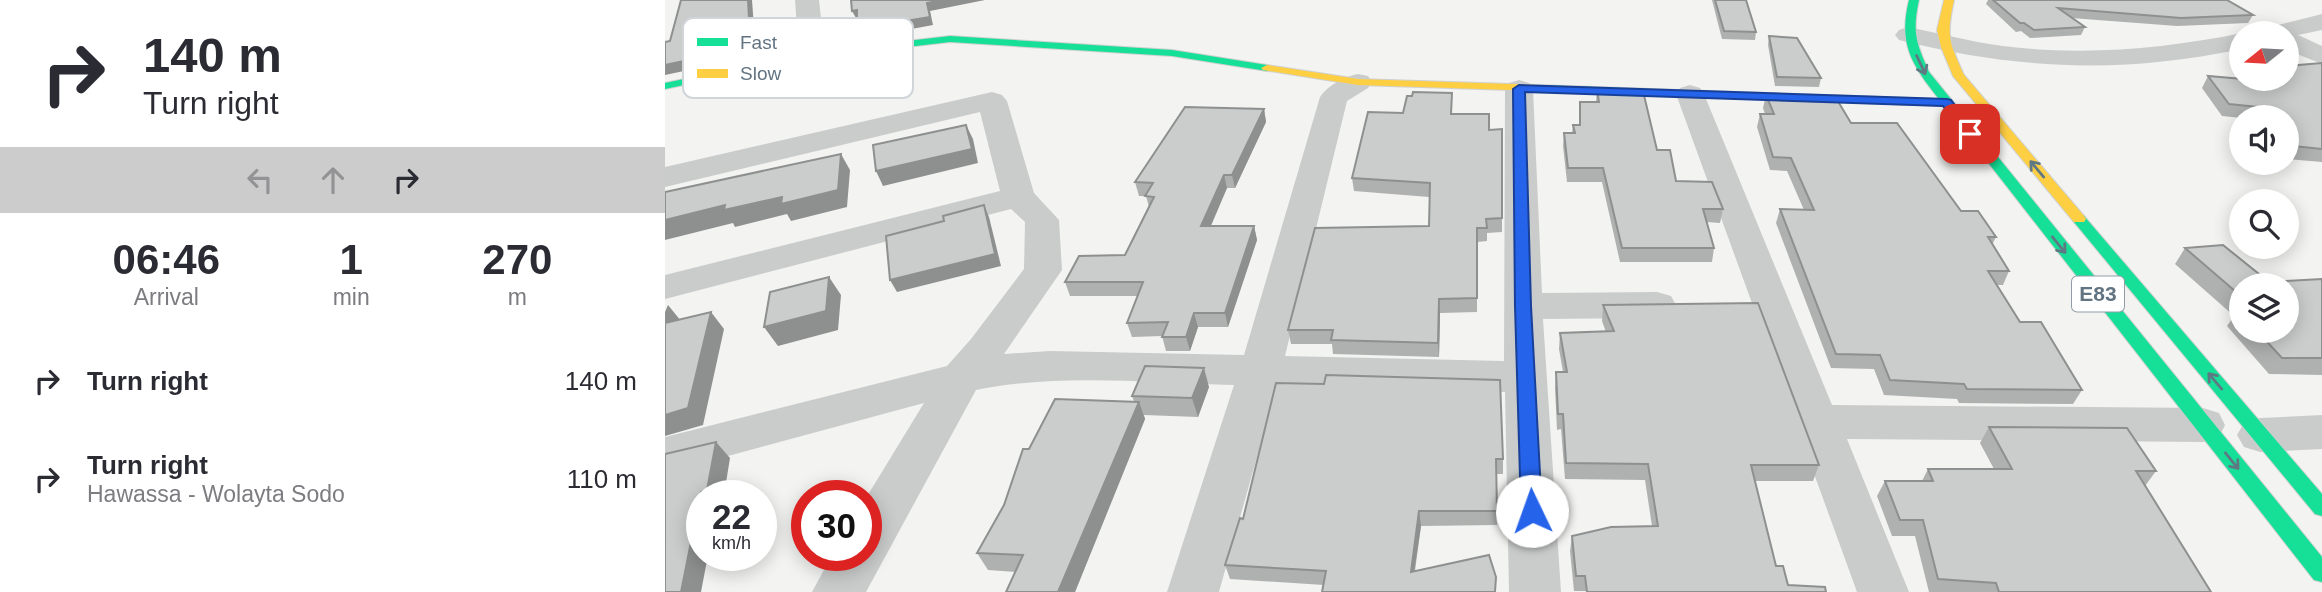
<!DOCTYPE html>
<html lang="en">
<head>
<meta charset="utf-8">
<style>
  body { margin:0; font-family:Arial,sans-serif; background:#f7f7f7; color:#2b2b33; height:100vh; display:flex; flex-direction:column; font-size:26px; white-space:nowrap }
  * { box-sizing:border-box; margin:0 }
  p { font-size:23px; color:#7c7c81 }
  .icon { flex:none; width:38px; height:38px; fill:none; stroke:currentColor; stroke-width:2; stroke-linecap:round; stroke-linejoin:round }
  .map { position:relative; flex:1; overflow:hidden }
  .drawer { display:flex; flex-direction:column; background:#fff; width:665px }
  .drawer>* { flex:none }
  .hud { background:#fff; color:#2b2b33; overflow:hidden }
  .needle { width:46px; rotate:252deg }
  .tools { position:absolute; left:1564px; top:21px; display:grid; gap:14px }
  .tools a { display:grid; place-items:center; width:70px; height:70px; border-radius:50%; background:#fff; box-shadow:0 4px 18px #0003; font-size:35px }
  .speed { position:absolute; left:21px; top:480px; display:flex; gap:14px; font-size:35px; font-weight:700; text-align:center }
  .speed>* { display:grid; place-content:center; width:91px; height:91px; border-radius:50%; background:#fff; box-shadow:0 4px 18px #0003; line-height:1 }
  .speed small { font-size:18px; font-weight:400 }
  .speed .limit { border:10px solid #d22; background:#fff; color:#111 }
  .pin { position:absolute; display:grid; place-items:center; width:60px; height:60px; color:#fff; margin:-30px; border-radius:14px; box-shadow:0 4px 10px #0006 }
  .me { position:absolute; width:77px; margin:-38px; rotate:357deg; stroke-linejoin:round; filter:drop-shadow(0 0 5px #0008) }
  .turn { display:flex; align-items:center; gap:24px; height:147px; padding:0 28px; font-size:32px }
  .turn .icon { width:91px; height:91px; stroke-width:2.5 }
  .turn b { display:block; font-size:49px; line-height:60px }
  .lanes { display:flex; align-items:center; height:66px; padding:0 28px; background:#0003; justify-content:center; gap:35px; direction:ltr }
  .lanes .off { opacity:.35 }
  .eta { display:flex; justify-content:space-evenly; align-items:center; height:119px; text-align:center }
  .eta b { font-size:42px; font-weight:700; line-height:49px }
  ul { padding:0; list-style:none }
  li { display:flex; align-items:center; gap:21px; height:98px; padding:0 28px }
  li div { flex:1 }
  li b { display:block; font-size:26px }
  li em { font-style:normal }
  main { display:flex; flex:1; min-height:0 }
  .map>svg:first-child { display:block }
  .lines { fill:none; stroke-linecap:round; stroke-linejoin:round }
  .fast-casing { stroke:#cfd1d1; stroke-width:2 }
  .slow-casing { stroke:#cfd1d1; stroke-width:2 }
  .street { fill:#cacccc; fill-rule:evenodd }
  .fast { fill:#16e098; fill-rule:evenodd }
  .slow { fill:#ffcf43; fill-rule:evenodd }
  .wall { fill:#afb0b0; fill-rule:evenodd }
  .shaded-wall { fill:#8e9090 }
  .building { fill:#cbcdcd; stroke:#8e9090; stroke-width:2 }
  .oneway { stroke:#5e7983 }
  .route { fill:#2563eb; stroke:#184099; stroke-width:2 }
  .labels { text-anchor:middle; stroke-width:7; stroke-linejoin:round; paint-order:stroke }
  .shield { fill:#fff; stroke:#919ea8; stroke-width:2 }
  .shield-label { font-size:21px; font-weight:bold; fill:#627482 }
  .key { fill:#fff; stroke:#d0d5da; stroke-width:2 }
  .key-label { font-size:19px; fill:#627482 }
</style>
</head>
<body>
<main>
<section class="drawer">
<div class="hud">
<div class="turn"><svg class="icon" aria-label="right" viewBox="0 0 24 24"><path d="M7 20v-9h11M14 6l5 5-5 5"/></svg><div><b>140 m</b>Turn right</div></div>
<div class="lanes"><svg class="icon off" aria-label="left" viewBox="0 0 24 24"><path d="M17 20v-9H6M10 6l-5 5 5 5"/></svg><svg class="icon off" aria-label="ahead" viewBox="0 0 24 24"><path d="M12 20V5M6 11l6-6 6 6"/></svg><svg class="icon" aria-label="right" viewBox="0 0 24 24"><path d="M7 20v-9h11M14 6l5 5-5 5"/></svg></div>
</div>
<div class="eta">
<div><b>06:46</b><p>Arrival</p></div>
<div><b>1</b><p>min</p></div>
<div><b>270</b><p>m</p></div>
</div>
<ul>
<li><svg class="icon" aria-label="right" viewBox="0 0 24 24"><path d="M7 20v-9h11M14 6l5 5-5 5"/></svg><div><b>Turn right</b></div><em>140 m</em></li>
<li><svg class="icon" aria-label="right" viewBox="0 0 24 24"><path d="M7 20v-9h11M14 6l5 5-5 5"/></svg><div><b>Turn right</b><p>Hawassa - Wolayta Sodo</p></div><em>110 m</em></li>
</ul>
</section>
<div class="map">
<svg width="1657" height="592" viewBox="0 0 1657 592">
  <rect width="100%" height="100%" fill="#f3f3f1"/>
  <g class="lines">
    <g class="fast-casing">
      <g id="fast">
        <path d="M1244,0H1254C1247,32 1251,43 1264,72L1657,557V582L1649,580L1279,106L873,91L867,88L873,85L1274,99C1247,65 1233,44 1244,0Z"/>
        <path d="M285,36L507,50L602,65L608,68L602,71L507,56L285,42L147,58L0,89V83L147,52Z"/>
        <path d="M1414,215L1419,216L1657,494V516L1650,514L1409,222L1407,219L1409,216Z"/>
      </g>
    </g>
    <g class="slow-casing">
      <g id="slow">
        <path d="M1279,0H1289C1281,36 1284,42 1299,75L1419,216L1421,219L1419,222H1409L1288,76L1276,47L1272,30Z"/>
        <path d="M602,65L693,79L873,85L879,88L873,91L693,85L598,70L596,68Z"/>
      </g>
    </g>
    <g class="street">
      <path d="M130,0H154L160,55L156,61L147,63L138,61L134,55Z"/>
      <path d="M1657,14V30L1633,35L1657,46V64L1622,50V33H1597L1601,28Z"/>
      <path d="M1243,27C1274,33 1306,42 1338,46C1417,56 1499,49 1577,33V49C1457,74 1353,70 1234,40L1230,35L1234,30Z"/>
      <path d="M693,74L703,76L707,82L703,88L682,101L620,356L839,361L840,89L844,83L854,80L864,83L868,89L877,293L992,292L1006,296L1011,305L1006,314L992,318L878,319L896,592H844L840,392L612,386L554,592H502L569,385C484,383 394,373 311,390L201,592H147L167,555H201V498L259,403L0,473V437L282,366L306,339L359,269L360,222L346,209L0,299V275L335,191L315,112L0,187V167L327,92L337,95L342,101L369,193L394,220L397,270L339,354L385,351L579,355L655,97C663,85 679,77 693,74Z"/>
      <path d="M1025,85L1035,88L1039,94L1167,405L1538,408L1554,413L1560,425L1554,437L1538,442L1182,439L1244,592H1192L1011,94L1015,88Z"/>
      <path d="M1657,415V449L1595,452L1579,447L1572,435L1579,423L1595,418Z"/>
    </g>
    <use href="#fast" class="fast"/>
    <use href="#slow" class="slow"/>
  </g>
  <g class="wall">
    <path d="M1047,0H1081L1091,32L1090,40L1057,39Z"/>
    <path d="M1323,0H1562L1588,15L1583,23L1512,26L1406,18L1420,27L1416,35L1365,38L1356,31L1351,32L1321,4Z"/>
    <path d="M1104,36L1156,78L1154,87L1110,86L1103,45Z"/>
    <path d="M1657,63V162L1622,159V117L1577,118L1557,116L1537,88L1543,76L1571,79L1575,71H1577V79H1622Z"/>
    <path d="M932,90L992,150L1011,181L1058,209L1055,223L1042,222L1049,248L1047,262H955L937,182H902L898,146L899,133H907L908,125H914L915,102H931Z"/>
    <path d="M1101,95L1186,123L1296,211L1331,237L1327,245L1344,271L1338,285H1332L1355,322L1417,390L1408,404L1294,403L1292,399L1219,395L1209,369L1166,368L1111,223L1115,209L1139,210L1122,171L1105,170L1092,127L1095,114H1100L1098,108Z"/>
    <path d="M599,109L601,122L570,188H562L545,226H589L592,240L563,327H533L525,351H501L497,336L467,337L462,323L473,296H405L400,282L460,255L484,207L481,196H474L470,182Z"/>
    <path d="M738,113L787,114L824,130L837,129V232L822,233V241L812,242V312L775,313L774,357L668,354L667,344H626L623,330L764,226V197L689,191L687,178Z"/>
    <path d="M1520,248L1604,282L1657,279V375L1604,374L1562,326L1569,316L1510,264ZM1577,285L1622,331H1577Z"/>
    <path d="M938,305L1154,465L1148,481H1090L1111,566L1123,585L1161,592L909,591L905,551L907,536L987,526L980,480L900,479L896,429L892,430L890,388L891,372H898L894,349L895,333L941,332L937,321Z"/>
    <path d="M659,384L838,459V474H831L832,525L756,526L750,571L831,577L659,585L565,579L560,565L578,519Z"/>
    <path d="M544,387L533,417L479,415L480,419L410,592H341L351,572L323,570L312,553L339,505L364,449L469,401L467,396Z"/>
    <path d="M1324,427L1491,471L1480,486L1546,592H1264L1250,536H1227L1212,496L1220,481H1257L1263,469H1329L1315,443Z"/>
  </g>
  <g class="shaded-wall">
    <path d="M83,0H87L89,28L72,31L71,60L0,75V65L67,22Z"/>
    <path d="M277,0H320L265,11L268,25L214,35L211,29L195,31L192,23L210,20L262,3Z"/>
    <path d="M192,10L196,18H191L187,11Z"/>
    <path d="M599,109L601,122L570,188L567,175Z"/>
    <path d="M301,125L308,139L313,163L218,186L211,171Z"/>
    <path d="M176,154L185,170L182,207L126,221L122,214L70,227L68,223L0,240V220Z"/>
    <path d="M559,175L562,188L540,240L536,226Z"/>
    <path d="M319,205L324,217L336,266L232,292L225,280Z"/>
    <path d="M589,226L592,240L563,327L560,313Z"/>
    <path d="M164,277L176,295L173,330L113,346L99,327Z"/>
    <path d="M774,299L775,313L774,357L773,343Z"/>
    <path d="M3,305L16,321L0,329V312Z"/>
    <path d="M46,312L59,329L38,425L0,436V415Z"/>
    <path d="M529,313L533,327L525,351L521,337Z"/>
    <path d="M539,368L544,387L533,417L527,398Z"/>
    <path d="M474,402L480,419L410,592H393Z"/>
    <path d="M51,442L65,458L59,495H37V555H43L36,592H16L36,492Z"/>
    <path d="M754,511L756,526L747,586L746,572Z"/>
  </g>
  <g class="building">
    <path d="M16,0H83L84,19L67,22L66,51L0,65V42L5,41Z"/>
    <path d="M186,0H277L262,3L265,17L210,26V20L192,23V10L187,11Z"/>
    <path d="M1050,0H1081L1091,32L1059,31Z"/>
    <path d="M1328,0H1562L1588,15L1516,18L1393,8L1420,27L1369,30L1359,23H1355Z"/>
    <path d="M1104,36L1132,38L1156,78L1112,77Z"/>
    <path d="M1657,63V149L1628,146L1622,140V117H1602L1593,107L1564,104L1543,76L1590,80L1587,79H1622V66Z"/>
    <path d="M932,90L978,91L992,150H1005L1011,181L1047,182L1058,209H1038L1049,248H957L938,168H903L899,133H910L908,125H915V102H934Z"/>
    <path d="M748,92L787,93L786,114H824V130L837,129V218L821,219L822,228H812V298L774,299L773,343L666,340L668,330H623L650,228L764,226L765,183L687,178L703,112L738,113L742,96H747Z"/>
    <path d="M1101,95L1171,98L1186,123H1232L1296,211H1313L1331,237H1323L1344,271H1323L1355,322H1376L1417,390L1302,389L1299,384L1225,380L1215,355L1171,354L1115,209L1149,210L1126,158L1108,157L1095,114H1109Z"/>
    <path d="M520,107L599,109L567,175H559L536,226H589L560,313H529L521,337H497L503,322L462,323L478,282H400L414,256L460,255L489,197L480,196L488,183L470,182Z"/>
    <path d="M301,125L307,149L211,171L208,145Z"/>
    <path d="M176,154L173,190L116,204L117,197L59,210L60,205L0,220V192Z"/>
    <path d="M319,205L330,254L225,280L221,236L279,221L278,216Z"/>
    <path d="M1558,245L1604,282L1657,279V358H1617L1592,331H1622V285H1577V297L1520,248Z"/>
    <path d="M164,277L161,311L99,327L105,292Z"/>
    <path d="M1093,303L1154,465H1086L1111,566H1118L1123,585L1160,587L1161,592H922L920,576H911L907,536L946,527L993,526L983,464L901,463L898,414H893L891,372H902L895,333L949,331L938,305Z"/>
    <path d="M46,312L23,408L0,415V323Z"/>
    <path d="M480,366L539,368L527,398L467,396Z"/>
    <path d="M661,375L835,380L838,459H831L832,511H754L746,572L824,555L831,577L830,592H657L661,571L560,565L575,518L578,519L611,383L659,384Z"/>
    <path d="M390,399L474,402L393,592H341L358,555L312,553L339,505L358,449H364Z"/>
    <path d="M1324,427L1462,428L1491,471H1471L1546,592H1334L1331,583L1273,579L1258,520H1235L1220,481H1268L1263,469H1347Z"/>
    <path d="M51,442L42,490L36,492L16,592H0V454Z"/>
  </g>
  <defs><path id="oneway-shaft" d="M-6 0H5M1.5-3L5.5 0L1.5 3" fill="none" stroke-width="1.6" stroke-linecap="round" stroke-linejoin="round" transform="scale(1.75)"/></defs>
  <g class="oneway">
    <use href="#oneway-shaft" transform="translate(1256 65) rotate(65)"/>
    <use href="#oneway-shaft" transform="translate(1372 169) rotate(-130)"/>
    <use href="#oneway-shaft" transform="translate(1394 245) rotate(51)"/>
    <use href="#oneway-shaft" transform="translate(1550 381) rotate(-130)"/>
    <use href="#oneway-shaft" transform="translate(1567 461) rotate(51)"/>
  </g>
  <path class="route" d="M854,85L1282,99L1286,100L1311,134L1305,138L1300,137L1278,106L860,92L866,306L877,511L874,517L867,520L859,517L856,511L850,306L848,89Z"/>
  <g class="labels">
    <rect class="shield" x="1407" y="276.5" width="52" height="35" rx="5"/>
    <g class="shield-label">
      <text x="1433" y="301">E83</text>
    </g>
  </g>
  <rect x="18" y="18" width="230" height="80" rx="10" class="key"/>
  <rect x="32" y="38" width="31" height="8" fill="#16e098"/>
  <rect x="32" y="69" width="31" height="9" fill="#ffcf43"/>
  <g class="key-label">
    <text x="75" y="49">Fast</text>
    <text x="75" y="80">Slow</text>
  </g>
</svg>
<div class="tools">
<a><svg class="needle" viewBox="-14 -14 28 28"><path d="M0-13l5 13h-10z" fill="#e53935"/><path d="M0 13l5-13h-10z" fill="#7c7c81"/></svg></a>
<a><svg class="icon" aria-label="sound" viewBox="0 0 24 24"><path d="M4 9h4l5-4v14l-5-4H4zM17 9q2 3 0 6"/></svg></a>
<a><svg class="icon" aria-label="search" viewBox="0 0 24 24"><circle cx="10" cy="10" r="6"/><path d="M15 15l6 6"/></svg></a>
<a><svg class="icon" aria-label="layers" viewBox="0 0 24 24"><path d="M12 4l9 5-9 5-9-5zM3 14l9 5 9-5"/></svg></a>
</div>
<div class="speed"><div>22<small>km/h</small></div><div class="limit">30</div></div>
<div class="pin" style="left:1305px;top:134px;background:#d93025"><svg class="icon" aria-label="arrive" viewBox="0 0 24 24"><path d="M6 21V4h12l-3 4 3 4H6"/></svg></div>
<svg class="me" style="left:867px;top:511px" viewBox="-20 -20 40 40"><circle r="19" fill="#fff"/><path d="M0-13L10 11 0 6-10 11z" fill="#2563eb"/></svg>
</div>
</main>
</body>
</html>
